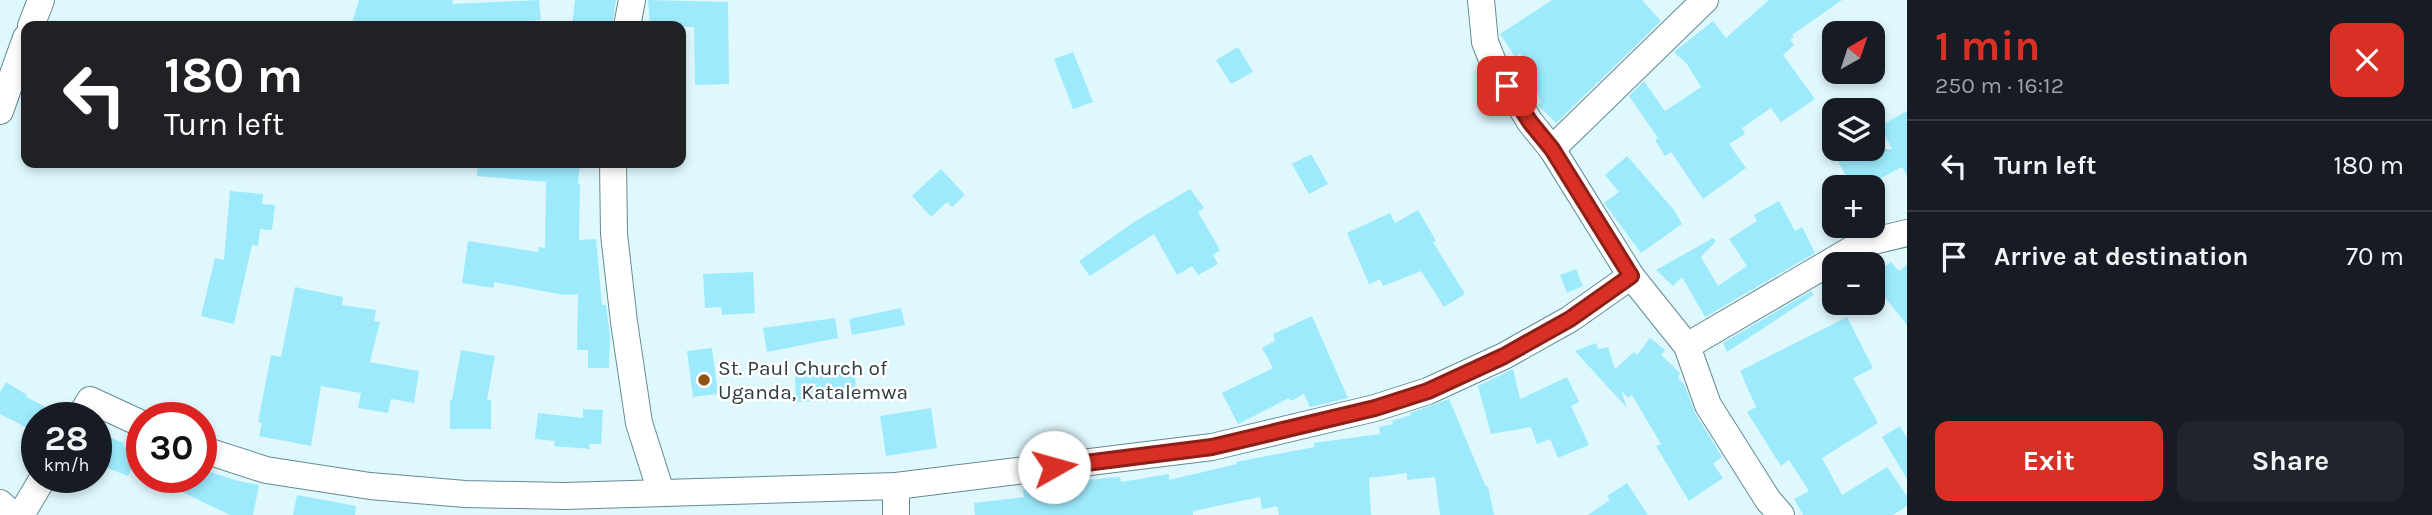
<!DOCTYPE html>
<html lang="en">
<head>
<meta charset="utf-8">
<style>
  body { margin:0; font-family:Karla,sans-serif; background:#20242c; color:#f1f3f6; height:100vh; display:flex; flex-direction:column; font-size:26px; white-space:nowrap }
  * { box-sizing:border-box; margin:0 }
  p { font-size:23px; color:#9ea1a6 }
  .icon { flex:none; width:38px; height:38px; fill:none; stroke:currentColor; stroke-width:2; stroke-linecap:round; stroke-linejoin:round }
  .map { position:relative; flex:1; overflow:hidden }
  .side { display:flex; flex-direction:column; background:#171b24; width:525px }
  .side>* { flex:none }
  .banner { position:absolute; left:21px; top:21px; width:665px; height:147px; border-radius:14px; box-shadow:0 4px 10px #0003; background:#202124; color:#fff; overflow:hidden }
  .needle { width:46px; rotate:39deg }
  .buttons { position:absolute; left:1822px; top:21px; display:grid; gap:14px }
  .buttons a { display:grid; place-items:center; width:63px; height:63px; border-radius:14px; background:#171b24; box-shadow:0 4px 10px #0003; font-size:35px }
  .speed { position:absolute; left:21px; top:402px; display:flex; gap:14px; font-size:35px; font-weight:700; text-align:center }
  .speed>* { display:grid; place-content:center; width:91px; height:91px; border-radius:50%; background:#171b24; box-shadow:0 4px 10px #0003; line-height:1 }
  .speed small { font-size:18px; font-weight:400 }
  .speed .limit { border:10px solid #d22; background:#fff; color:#111 }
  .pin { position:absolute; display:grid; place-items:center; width:60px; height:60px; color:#fff; margin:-30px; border-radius:14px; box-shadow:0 4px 10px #0006 }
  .me { position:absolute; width:77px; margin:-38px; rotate:83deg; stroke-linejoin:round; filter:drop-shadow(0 0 5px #0008) }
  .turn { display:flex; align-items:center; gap:24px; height:147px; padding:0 28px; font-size:32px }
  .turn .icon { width:91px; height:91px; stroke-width:2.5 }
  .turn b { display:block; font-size:49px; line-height:60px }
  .round { display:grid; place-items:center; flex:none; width:74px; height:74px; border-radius:14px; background:#20242c }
  .overview { display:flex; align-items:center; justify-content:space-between; height:119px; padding:0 28px }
  h1 { font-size:42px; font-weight:700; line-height:52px; color:#d93025 }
  .button { display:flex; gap:14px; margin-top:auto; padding:14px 28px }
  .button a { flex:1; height:80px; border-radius:14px; background:#d93025; color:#fff; font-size:28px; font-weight:700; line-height:80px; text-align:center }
  .button a+a { background:#20242c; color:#f1f3f6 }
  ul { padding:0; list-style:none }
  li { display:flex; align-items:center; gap:21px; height:91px; padding:0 28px; border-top:2px solid #363941 }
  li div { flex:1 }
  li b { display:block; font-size:26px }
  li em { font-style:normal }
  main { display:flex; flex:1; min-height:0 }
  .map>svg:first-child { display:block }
  .building { fill:#9deafd }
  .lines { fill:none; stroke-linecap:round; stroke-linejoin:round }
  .street-casing { stroke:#638b94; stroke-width:28 }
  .street { stroke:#fff; stroke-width:26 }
  .route-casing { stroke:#8d1f18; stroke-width:18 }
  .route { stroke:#d93025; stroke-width:12 }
  .poi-dot { fill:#905513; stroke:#fff; stroke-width:2.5 }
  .labels { text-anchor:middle; stroke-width:5; stroke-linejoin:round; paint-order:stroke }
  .poi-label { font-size:21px; fill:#2c3d42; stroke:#fff; text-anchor:start }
</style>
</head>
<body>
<main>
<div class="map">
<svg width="1907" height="515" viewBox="0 0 1907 515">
  <rect width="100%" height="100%" fill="#dff8fe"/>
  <g class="building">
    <path d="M359,0H453L452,4L539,0L541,20L526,21V26H351Z"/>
    <path d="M575,0H616L612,26H572Z"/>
    <path d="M648,0L728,2L729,84L695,85L694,27L650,26Z"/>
    <path d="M1552,0H1642L1661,21L1556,123L1538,105L1541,102L1520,53L1515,57L1500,34Z"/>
    <path d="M1769,0H1842L1792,35L1794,37L1790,40L1794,45L1783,55L1815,99L1781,122L1771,108L1742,128L1745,134L1729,144L1746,168L1703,199L1671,152L1665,156L1655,140L1658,138L1629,96L1644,81L1665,111L1701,87L1687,64L1674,52L1713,21L1726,38Z"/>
    <path d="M1238,47L1253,72L1231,84L1216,60Z"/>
    <path d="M1073,52L1093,102L1073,109L1054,59Z"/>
    <path d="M1907,111V176L1902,167L1864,187H1852L1835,156L1849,149H1892L1880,126Z"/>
    <path d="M1311,154L1328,184L1309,194L1292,164Z"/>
    <path d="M1627,156L1674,210L1682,224L1641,253L1604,203L1619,192L1605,175Z"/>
    <path d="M478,163H580L578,184H580L579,240L596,239L602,305H606L610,336L609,368H588V350H577L578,294L564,295L494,282V288L462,283L468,241L538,252L539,247L545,248L546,182L477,176Z"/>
    <path d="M941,169L965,195L952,207L947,202L931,217L912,196Z"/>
    <path d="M1190,189L1204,208L1198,212L1220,250L1213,255L1218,264L1198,275L1192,266L1177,275L1154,234L1090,276L1079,261L1134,222Z"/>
    <path d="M230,191L263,194L262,204L275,205L272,230L260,229L258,246L252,245L234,324L201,316L215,258L224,260Z"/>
    <path d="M1779,201L1795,231L1802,227L1815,253L1705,317L1682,277L1673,286L1656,270L1713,238L1716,241L1701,257L1718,286L1747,266L1729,239L1757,221L1754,215Z"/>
    <path d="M1418,210L1436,241L1433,242L1465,294L1444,307L1421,271L1383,286L1380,279L1369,284L1347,233L1390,213L1395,223Z"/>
    <path d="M1891,262L1899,271L1907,265V325L1872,281V276Z"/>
    <path d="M1576,269L1583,286L1567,293L1560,275Z"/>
    <path d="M753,272L755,313L722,315L721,307L705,308L703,274Z"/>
    <path d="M295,287L343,297L342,305L376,310L374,321L380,322L370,362L419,371L414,403L391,399L388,413L358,408L361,393L321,386L311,446L259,436L262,423L258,422L271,355L281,357Z"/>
    <path d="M1811,291L1814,295L1727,352L1723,343Z"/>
    <path d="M901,308L905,325L852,335L849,319Z"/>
    <path d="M1312,316L1348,398L1310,407L1304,394L1291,401L1289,398L1238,424L1222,393L1273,368L1262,348L1275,341L1273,334Z"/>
    <path d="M1847,317L1873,368L1853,378L1878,423L1822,458L1842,495L1887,467L1907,496V506L1893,515H1803L1794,499L1809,491L1789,460L1781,466L1747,412L1756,407L1740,371Z"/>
    <path d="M835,318L838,338L767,352L763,328Z"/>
    <path d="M1650,338L1665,350L1661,355L1680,373L1678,378L1684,384L1695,413L1722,457L1713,464L1723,478L1689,501L1656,446L1661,444L1632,395L1628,398L1621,390L1627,408L1575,351L1596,343L1598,349L1608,347L1615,369L1634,352L1637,355Z"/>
    <path d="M712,348L718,394L693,397L687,351Z"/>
    <path d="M461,350L495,356L487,400H491V429H450V400H452Z"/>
    <path d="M855,367L856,400L796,402L795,370Z"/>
    <path d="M1513,369L1520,399L1567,377L1579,402L1571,406L1589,445L1558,458L1550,439L1537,444L1531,427L1491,434L1478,386Z"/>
    <path d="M6,382L27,395L26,397L64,416L63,418H37V433L0,414V392Z"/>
    <path d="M1449,399L1486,487L1488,486L1494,515H1440L1435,477L1407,480V473L1369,478L1371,515H1279L1277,506L1262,509L1260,497L1193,511V515H975L974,503L1024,497L1023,490L1105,478L1120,477L1121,482L1169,474V480L1237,464L1236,462L1314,447V443L1380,434L1379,427L1393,424L1392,421L1411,415L1410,413Z"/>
    <path d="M931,408L937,448L886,456L880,416Z"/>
    <path d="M583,409L603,410L601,444H589L590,449L554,446L555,441L535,439L538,413L583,418Z"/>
    <path d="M1900,426L1907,438V479L1882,437Z"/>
    <path d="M96,432L124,443L123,446L139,454L128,476L96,463Z"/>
    <path d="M201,469L238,481L259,485L253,515H230L153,478H201Z"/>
    <path d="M1627,483L1648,515H1588L1610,500L1607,496Z"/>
    <path d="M297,495L356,506L355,515H293Z"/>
  </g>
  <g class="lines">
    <g class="street-casing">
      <g id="street">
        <path d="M1481,0L1485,42L1493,62L1530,122L1552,149L1631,276L1687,346L1708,405L1768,500L1781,515"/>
        <path d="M31,26L41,0"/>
        <path d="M627,26L632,0"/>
        <path d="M0,111L26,38"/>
        <path d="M1552,149L1705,0"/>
        <path d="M613,163L614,234L624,322L639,423L661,492"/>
        <path d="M1687,346L1861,244L1907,233"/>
        <path d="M79,418L90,400L142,424"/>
        <path d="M201,449L266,470L370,486L465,494L564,496L896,486L1212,447L1375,408L1428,391L1504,356L1570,319L1631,276"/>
        <path d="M0,503L13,515"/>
        <path d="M21,515L43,478"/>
        <path d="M896,515V486"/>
      </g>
    </g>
    <use href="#street" class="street"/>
  </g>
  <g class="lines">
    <g class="route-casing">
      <path id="route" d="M1054,467L1212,447L1375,408L1428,391L1504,356L1570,319L1631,276L1552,149L1530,122L1507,86"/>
    </g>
    <use href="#route" class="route"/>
  </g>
  <circle class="poi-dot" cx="704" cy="380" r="7"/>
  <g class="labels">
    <g class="poi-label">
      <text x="718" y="375">St. Paul Church of<tspan x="718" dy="24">Uganda, Katalemwa</tspan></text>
    </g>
  </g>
</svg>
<div class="buttons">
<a><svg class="needle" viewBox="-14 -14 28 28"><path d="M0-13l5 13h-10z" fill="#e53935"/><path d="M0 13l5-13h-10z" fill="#9ea1a6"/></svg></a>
<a><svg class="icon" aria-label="layers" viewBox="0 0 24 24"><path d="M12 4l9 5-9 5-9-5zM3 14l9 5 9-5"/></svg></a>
<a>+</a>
<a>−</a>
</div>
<div class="speed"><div>28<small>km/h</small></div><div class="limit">30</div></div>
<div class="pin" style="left:1507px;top:86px;background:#d93025"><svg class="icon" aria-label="arrive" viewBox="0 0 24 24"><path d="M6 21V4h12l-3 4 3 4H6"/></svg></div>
<svg class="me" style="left:1054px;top:467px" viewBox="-20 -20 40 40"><circle r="19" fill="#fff"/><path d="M0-13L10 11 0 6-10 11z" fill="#d93025"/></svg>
<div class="banner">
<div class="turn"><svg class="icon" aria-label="left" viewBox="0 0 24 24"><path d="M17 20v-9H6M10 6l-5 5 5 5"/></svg><div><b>180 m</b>Turn left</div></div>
</div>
</div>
<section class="side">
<div class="overview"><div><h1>1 min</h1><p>250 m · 16:12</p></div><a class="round" style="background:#d93025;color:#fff"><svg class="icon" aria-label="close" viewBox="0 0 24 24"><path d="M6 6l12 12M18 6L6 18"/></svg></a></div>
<ul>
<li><svg class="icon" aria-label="left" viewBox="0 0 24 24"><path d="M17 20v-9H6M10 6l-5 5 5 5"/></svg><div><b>Turn left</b></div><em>180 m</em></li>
<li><svg class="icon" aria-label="arrive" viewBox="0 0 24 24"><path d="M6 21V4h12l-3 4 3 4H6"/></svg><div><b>Arrive at destination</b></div><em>70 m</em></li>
</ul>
<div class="button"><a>Exit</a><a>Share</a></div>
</section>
</main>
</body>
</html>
